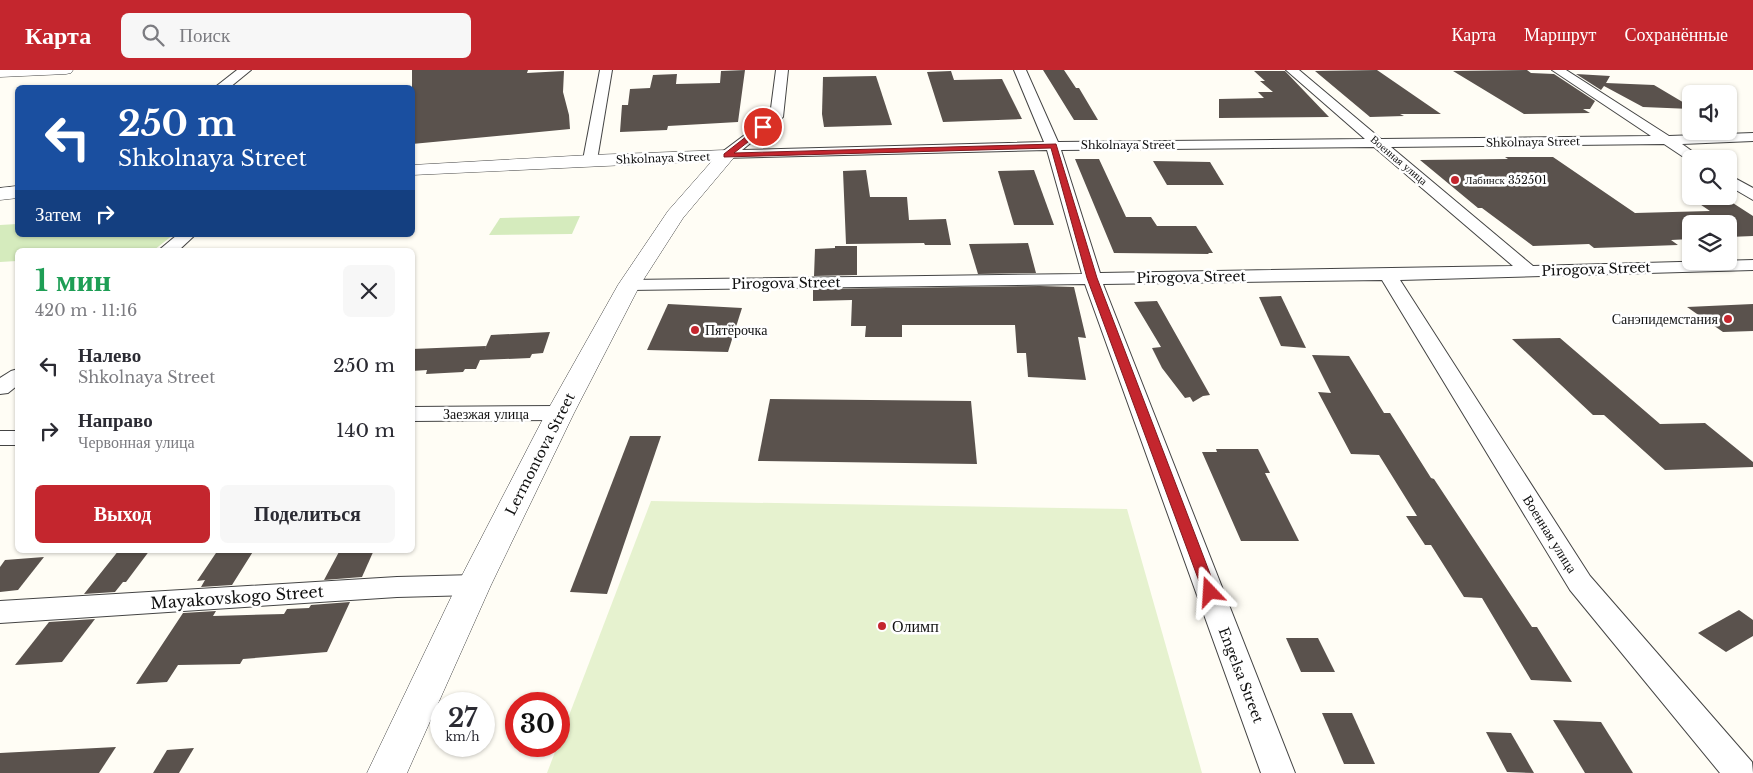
<!DOCTYPE html>
<html lang="ru">
<head>
<meta charset="utf-8">
<style>
  body { margin:0; font-family:"Libre Baskerville",serif; background:#f7f7f7; color:#2b2b33; height:100vh; display:flex; flex-direction:column; font-size:19px; white-space:nowrap }
  * { box-sizing:border-box; margin:0 }
  p { font-size:16px; color:#7c7c81 }
  .icon { flex:none; width:28px; height:28px; fill:none; stroke:currentColor; stroke-width:2; stroke-linecap:round; stroke-linejoin:round }
  .map { position:relative; flex:1; overflow:hidden }
  .drawer { position:absolute; left:15px; top:178px; width:400px; height:305px; display:flex; flex-direction:column; background:#fff; border-radius:8px; box-shadow:0 1px 4px #0004 }
  .drawer>* { flex:none }
  .banner { position:absolute; left:15px; top:15px; width:400px; height:152px; border-radius:8px; box-shadow:0 1px 4px #0004; background:#1a4fa0; color:#fff; overflow:hidden }
  .tools { position:absolute; left:1682px; top:15px; display:grid; gap:10px }
  .tools a { display:grid; place-items:center; width:55px; height:55px; border-radius:8px; background:#fff; box-shadow:0 1px 4px #0004; font-size:25px }
  .speed { position:absolute; left:430px; top:622px; display:flex; gap:10px; font-size:25px; font-weight:700; text-align:center }
  .speed>* { display:grid; place-content:center; width:65px; height:65px; border-radius:50%; background:#fff; box-shadow:0 1px 4px #0004; line-height:1 }
  .speed small { font-size:12px; font-weight:400 }
  .speed .limit { border:8px solid #d22; background:#fff; color:#111 }
  .pin { position:absolute; display:grid; place-items:center; width:42px; height:42px; color:#fff; margin:-21px; border:2px solid #fff; border-radius:50%; box-shadow:0 1px 5px #0007 }
  .me { position:absolute; width:55px; margin:-28px; rotate:340deg; stroke-linejoin:round; filter:drop-shadow(0 0 4px #0008) }
  .turn { display:flex; align-items:center; gap:18px; height:105px; padding:0 20px; font-size:22px }
  .turn .icon { width:65px; height:65px; stroke-width:2.5 }
  .turn b { display:block; font-size:35px; line-height:42px }
  .then { display:flex; align-items:center; height:48px; padding:0 20px; background:#0003; gap:10px; font-size:19px }
  .round { display:grid; place-items:center; flex:none; width:52px; height:52px; border-radius:8px; background:#f7f7f7 }
  .summary { display:flex; align-items:center; justify-content:space-between; height:85px; padding:0 20px }
  h1 { font-size:30px; font-weight:800; line-height:38px; color:#1e9e55 }
  .primary-button { display:flex; gap:10px; margin-top:auto; padding:10px 20px }
  .primary-button a { flex:1; height:58px; border-radius:8px; background:#c4262e; color:#fff; font-size:20px; font-weight:800; line-height:58px; text-align:center }
  .primary-button a+a { background:#f7f7f7; color:#2b2b33 }
  ul { padding:0; list-style:none }
  li { display:flex; align-items:center; gap:15px; height:65px; padding:0 20px }
  li div { flex:1 }
  li b { display:block; font-size:19px }
  li em { font-style:normal }
  header { display:flex; align-items:center; gap:30px; box-sizing:border-box; height:70px; padding:0 25px; background:#c4262e; color:#fff }
  header strong { font-size:24px }
  nav { display:flex; gap:28px; margin-inline-start:auto; font-size:18px }
  .search { width:350px; height:45px; background:#f7f7f7; display:flex; align-items:center; gap:12px; box-sizing:border-box; padding:0 18px; border-radius:8px; color:#7c7c81; font-size:19px }
  .map>svg:first-child { display:block }
  .green { fill:#d5ebbd }
  .pitch { fill:#e6f2cf }
  .building { fill:#5a524d }
  .lines { fill:none; stroke-linecap:round; stroke-linejoin:round }
  .minor-casing { stroke:#444; stroke-width:2 }
  .tertiary-casing { stroke:#444; stroke-width:1 }
  .minor { fill:#fff; fill-rule:evenodd }
  .tertiary { fill:#fff; fill-rule:evenodd }
  .route { fill:#c4262e; stroke:#7f191e }
  .poi-dot { fill:#c4262e; stroke:#fff; stroke-width:2 }
  .labels { text-anchor:middle; stroke-width:5; stroke-linejoin:round; paint-order:stroke }
  .far-street-label { font-size:11px; fill:#111; stroke:#fff }
  .far-poi-label { font-size:11px; fill:#111; stroke:#fff; text-anchor:start }
  .street-label { font-size:14px; fill:#111; stroke:#fff }
  .poi-label { font-size:14px; fill:#111; stroke:#fff; text-anchor:end }
  .near-street-label { font-size:16px; fill:#111; stroke:#fff }
  .near-poi-label { font-size:16px; fill:#111; stroke:#fff; text-anchor:start }
</style>
</head>
<body>
<header>
<strong>Карта</strong>
<div class="search"><svg class="icon" aria-label="search" viewBox="0 0 24 24"><circle cx="10" cy="10" r="6"/><path d="M15 15l6 6"/></svg>Поиск</div>
<nav><a>Карта</a><a>Маршрут</a><a>Сохранённые</a></nav>
</header>
<div class="map">
<svg width="1753" height="703" viewBox="0 0 1753 703">
  <rect width="100%" height="100%" fill="#fffdf5"/>
  <g class="green">
    <path d="M580,146L572,164L489,165L500,148Z"/>
    <path d="M17,154L18,165H173L154,180H18L17,191L0,192V155Z"/>
  </g>
  <path class="pitch" d="M651,431L1127,439L1202,703H547Z"/>
  <g class="building">
    <path d="M412,0H528L527,3L564,1L563,22L569,45L570,59L412,74Z"/>
    <path d="M745,0L738,52L668,56L667,60L620,62L622,35H628L630,19L650,18L653,5L677,4L676,14L720,13L721,1Z"/>
    <path d="M1043,0H1064L1076,18H1079L1098,50H1074Z"/>
    <path d="M1377,0L1441,44H1400L1404,46L1370,47L1315,1Z"/>
    <path d="M1527,0L1531,3L1554,4L1595,31L1590,39H1583L1590,43L1524,44L1453,1Z"/>
    <path d="M951,1L954,10L1002,9L1022,49L943,52L927,2Z"/>
    <path d="M1254,1H1285L1329,47L1219,48V29L1264,28L1258,22H1273L1260,11H1265Z"/>
    <path d="M1576,4L1610,6L1606,13L1654,15L1691,37V39L1643,37L1604,16L1601,20Z"/>
    <path d="M876,6L892,55L824,57L822,44L823,7Z"/>
    <path d="M1505,87H1553L1635,143L1710,141L1682,122L1691,109V126H1722L1753,146V166L1729,167V154H1691V169L1671,170L1678,175L1594,178L1589,174L1533,176L1482,138H1478L1420,90L1508,89Z"/>
    <path d="M1075,89H1099L1126,147H1151L1157,156H1196L1213,183H1208L1209,184L1114,183Z"/>
    <path d="M1153,91L1210,92L1224,115H1167Z"/>
    <path d="M866,100L870,127H907L909,150L946,149L951,175H925L924,173L846,174L843,101Z"/>
    <path d="M1034,100L1054,155H1014L998,101Z"/>
    <path d="M1028,173L1036,203L978,204L969,174Z"/>
    <path d="M835,176H857V205L814,206L815,179L835,178Z"/>
    <path d="M1040,216L1074,217L1086,268L1078,267L1086,310L1028,307L1026,283H1017L1015,255H902V267H865L866,256H851L852,230L813,231V219Z"/>
    <path d="M1281,226L1306,278L1281,276L1259,227Z"/>
    <path d="M1157,231L1183,277L1210,325L1203,326L1193,332L1190,327L1185,328L1162,298L1152,278L1161,277L1134,232Z"/>
    <path d="M668,234L742,238L728,282L647,280Z"/>
    <path d="M1753,234V261L1723,262L1687,237Z"/>
    <path d="M550,262L543,283L532,284L530,288L480,290L476,299H465L463,302L426,304L427,300L412,301V279L486,276L484,281L491,265Z"/>
    <path d="M1560,268L1660,354L1705,353L1753,392V397L1665,400L1604,345H1593L1512,269Z"/>
    <path d="M1312,285L1349,286L1384,343H1390L1431,408L1434,409L1532,557H1537L1572,612L1531,610L1482,528L1464,527L1431,475H1425L1406,446H1417L1379,385L1351,384L1318,322L1331,323Z"/>
    <path d="M770,329L971,331L977,394L758,391Z"/>
    <path d="M630,366H661L607,524L570,522Z"/>
    <path d="M1216,379H1258L1270,403H1265L1299,471H1241L1202,382H1217Z"/>
    <path d="M119,480H150L126,512H123L115,522L84,524Z"/>
    <path d="M218,480H254L232,515L201,517L205,510L197,511Z"/>
    <path d="M340,480H374L362,507L324,510Z"/>
    <path d="M44,487L18,520L0,522V497L5,490Z"/>
    <path d="M350,532L327,582L243,589L240,594L178,595L167,612L136,614L183,543L216,541L213,546L284,544L287,539L309,538L311,535Z"/>
    <path d="M1739,540L1753,550V566L1726,582L1698,563Z"/>
    <path d="M95,549L62,592L15,595L49,552Z"/>
    <path d="M1286,568H1318L1335,602H1301Z"/>
    <path d="M1322,643H1352L1375,694H1344Z"/>
    <path d="M1553,650L1601,652L1633,703H1585Z"/>
    <path d="M1486,662L1511,663L1534,703L1507,702Z"/>
    <path d="M116,677L99,703H0V683Z"/>
    <path d="M194,678L179,703H153L167,680Z"/>
  </g>
  <g class="lines">
    <g class="minor-casing">
      <g id="minor">
        <path d="M237,0H251L229,18H214Z"/>
        <path d="M600,0H612L597,90L595,93H585L583,90Z"/>
        <path d="M776,0H788L783,47L742,80L1044,72L1014,0H1026L1058,72L1365,69L1286,0H1299L1381,69L1651,66L1552,0H1566L1669,66L1753,63V71L1682,74L1703,89H1691V92L1664,74L1391,77L1533,196L1753,190V200L1400,210L1590,506L1752,692L1753,703H1720L1570,520L1382,210L1103,214L1295,703H1261L1085,214L629,220L623,219L620,215L623,211L629,210L1082,204L1047,80L722,88L720,85L722,82L770,46ZM1374,77L1513,196L1100,203L1061,80Z"/>
        <path d="M1729,105L1753,118V130L1729,116Z"/>
        <path d="M177,165H195L179,180H159Z"/>
        <path d="M18,299V315L8,323L0,324V308L11,301Z"/>
        <path d="M560,336L568,338L571,343L568,348L560,350L412,351V337Z"/>
        <rect x="0" y="361" width="18" height="14"/>
        <path d="M474,505L484,508L488,515L484,522L474,525L397,527L0,553V531L397,507Z"/>
      </g>
    </g>
    <g class="tertiary-casing">
      <g id="tertiary">
        <path d="M0,0H73L71,3L66,4L0,7Z"/>
        <path d="M727,80L733,81L736,85L683,148L640,215L574,343L491,515L407,703H367L457,515L546,343L618,215L668,141L712,91L412,105V95L590,85Z"/>
        <path d="M18,116V128L0,130V118Z"/>
      </g>
    </g>
    <use href="#minor" class="minor"/>
    <use href="#tertiary" class="tertiary"/>
  </g>
  <path class="route" d="M761,55L767,57L734,83L1056,74L1097,208L1217,522L1215,526L1210,527L1205,526L1203,522L1087,208L1051,78L724,87V84Z"/>
  <g class="poi-dot">
    <circle cx="1455" cy="110" r="5"/>
    <circle cx="1728" cy="249" r="5"/>
    <circle cx="695" cy="260" r="5"/>
    <circle cx="882" cy="556" r="5"/>
  </g>
  <g class="labels">
    <g class="far-street-label">
      <text transform="translate(1533 72) rotate(-1)" y="4">Shkolnaya Street</text>
      <text x="1128" y="79">Shkolnaya Street</text>
      <text transform="translate(663 88) rotate(-2)" y="4">Shkolnaya Street</text>
      <text transform="translate(1399 90) rotate(40)" y="4">Военная улица</text>
    </g>
    <g class="far-poi-label">
      <text x="1465" y="114">Лабинск 352501</text>
    </g>
    <g class="street-label">
      <text transform="translate(1596 199) rotate(-2)" y="5">Pirogova Street</text>
      <text transform="translate(1191 207) rotate(-1)" y="5">Pirogova Street</text>
      <text transform="translate(786 213) rotate(-1)" y="5">Pirogova Street</text>
      <text x="486" y="349">Заезжая улица</text>
      <text transform="translate(540 384) rotate(-63)" y="5">Lermontova Street</text>
      <text transform="translate(1550 464) rotate(58)" y="5">Военная улица</text>
      <text transform="translate(1241 605) rotate(69)" y="5">Engelsa Street</text>
    </g>
    <g class="poi-label">
      <text x="1718" y="254">Санэпидемстания</text>
      <text x="705" y="265" text-anchor="start">Пятёрочка</text>
    </g>
    <g class="near-street-label">
      <text transform="translate(237 527) rotate(-4)" y="6">Mayakovskogo Street</text>
    </g>
    <g class="near-poi-label">
      <text x="892" y="562">Олимп</text>
    </g>
  </g>
</svg>
<div class="tools">
<a><svg class="icon" aria-label="sound" viewBox="0 0 24 24"><path d="M4 9h4l5-4v14l-5-4H4zM17 9q2 3 0 6"/></svg></a>
<a><svg class="icon" aria-label="search" viewBox="0 0 24 24"><circle cx="10" cy="10" r="6"/><path d="M15 15l6 6"/></svg></a>
<a><svg class="icon" aria-label="layers" viewBox="0 0 24 24"><path d="M12 4l9 5-9 5-9-5zM3 14l9 5 9-5"/></svg></a>
</div>
<div class="speed"><div>27<small>km/h</small></div><div class="limit">30</div></div>
<div class="pin" style="left:763px;top:57px;background:#d93025"><svg class="icon" aria-label="arrive" viewBox="0 0 24 24"><path d="M6 21V4h12l-3 4 3 4H6"/></svg></div>
<svg class="me" style="left:1210px;top:522px" viewBox="-20 -20 40 40"><path d="M0-17L14 15 0 8-14 15z" fill="#c4262e" stroke="#fff" stroke-width="4"/></svg>
<div class="banner">
<div class="turn"><svg class="icon" aria-label="left" viewBox="0 0 24 24"><path d="M17 20v-9H6M10 6l-5 5 5 5"/></svg><div><b>250 m</b>Shkolnaya Street</div></div>
<div class="then">Затем<svg class="icon" aria-label="right" viewBox="0 0 24 24"><path d="M7 20v-9h11M14 6l5 5-5 5"/></svg></div>
</div>
<section class="drawer">
<div class="summary"><div><h1>1 мин</h1><p>420 m · 11:16</p></div><a class="round"><svg class="icon" aria-label="close" viewBox="0 0 24 24"><path d="M6 6l12 12M18 6L6 18"/></svg></a></div>
<ul>
<li><svg class="icon" aria-label="left" viewBox="0 0 24 24"><path d="M17 20v-9H6M10 6l-5 5 5 5"/></svg><div><b>Налево</b><p>Shkolnaya Street</p></div><em>250 m</em></li>
<li><svg class="icon" aria-label="right" viewBox="0 0 24 24"><path d="M7 20v-9h11M14 6l5 5-5 5"/></svg><div><b>Направо</b><p>Червонная улица</p></div><em>140 m</em></li>
</ul>
<div class="primary-button"><a>Выход</a><a>Поделиться</a></div>
</section>
</div>
</body>
</html>
